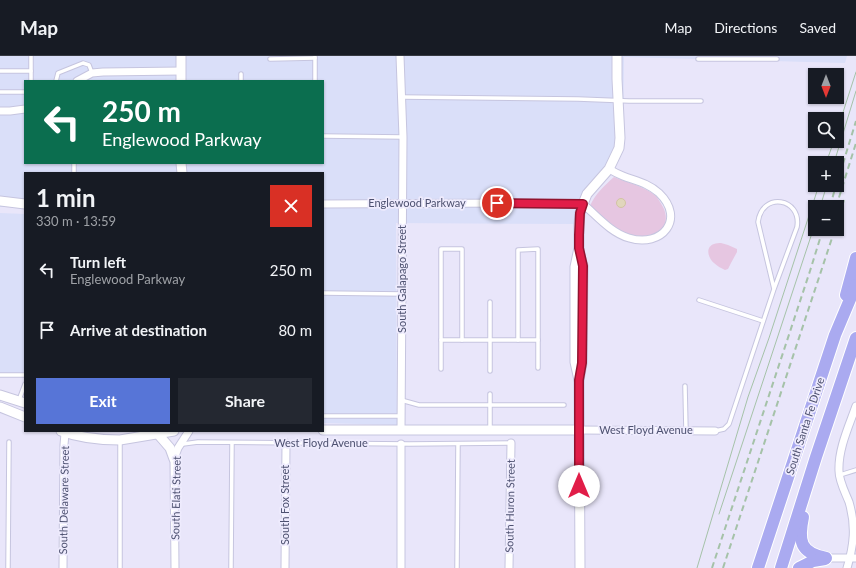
<!DOCTYPE html>
<html lang="en">
<head>
<meta charset="utf-8">
<style>
  body { margin:0; font-family:Lato,sans-serif; background:#242831; color:#f1f3f6; height:100vh; display:flex; flex-direction:column; font-size:15px; white-space:nowrap }
  * { box-sizing:border-box; margin:0 }
  p { font-size:13px; color:#9ea1a6 }
  .icon { flex:none; width:22px; height:22px; fill:none; stroke:currentColor; stroke-width:2; stroke-linecap:round; stroke-linejoin:round }
  .map { position:relative; flex:1; overflow:hidden }
  .sheet { position:absolute; left:24px; top:116px; width:300px; height:260px; display:flex; flex-direction:column; background:#171b24; border-radius:0px; box-shadow:0 1px 3px #0004 }
  .sheet>* { flex:none }
  .hud { position:absolute; left:24px; top:24px; width:300px; height:84px; border-radius:0px; box-shadow:0 1px 3px #0004; background:#0b6e4f; color:#fff; overflow:hidden }
  .needle { width:26px; rotate:180deg }
  .tools { position:absolute; left:808px; top:12px; display:grid; gap:8px }
  .tools a { display:grid; place-items:center; width:36px; height:36px; border-radius:0px; background:#171b24; box-shadow:0 1px 3px #0004; font-size:20px }
  .pin { position:absolute; display:grid; place-items:center; width:34px; height:34px; color:#fff; margin:-17px; border:2px solid #fff; border-radius:50%; box-shadow:0 1px 4px #0007 }
  .me { position:absolute; width:44px; margin:-22px; rotate:0deg; stroke-linejoin:round; filter:drop-shadow(0 0 3px #0008) }
  .turn { display:flex; align-items:center; gap:14px; height:84px; padding:0 12px; font-size:18px }
  .turn .icon { width:52px; height:52px; stroke-width:2.5 }
  .turn b { display:block; font-size:28px; line-height:34px }
  .round { display:grid; place-items:center; flex:none; width:42px; height:42px; border-radius:0px; background:#242831 }
  .summary { display:flex; align-items:center; justify-content:space-between; height:68px; padding:0 12px }
  h1 { font-size:24px; font-weight:700; line-height:30px }
  .button { display:flex; gap:8px; margin-top:auto; padding:8px 12px }
  .button a { flex:1; height:46px; border-radius:0px; background:#5775d7; color:#fff; font-size:16px; font-weight:700; line-height:46px; text-align:center }
  .button a+a { background:#242831; color:#f1f3f6 }
  ul { padding:0; list-style:none }
  li { display:flex; align-items:center; gap:12px; height:60px; padding:0 12px }
  li div { flex:1 }
  li b { display:block; font-size:15px }
  li em { font-style:normal }
  header { display:flex; align-items:center; gap:24px; box-sizing:border-box; height:56px; padding:0 20px; background:#171b24; border-bottom:1px solid #363941 }
  header strong { font-size:19px }
  nav { display:flex; gap:22px; margin-inline-start:auto; font-size:14px }
  .map>svg:first-child { display:block }
  .commercial { fill:#dadff9; fill-rule:evenodd }
  .green { fill:#e6c6e1 }
  .water { fill:#e1d6bc; stroke:#d2c4a3 }
  .lines { fill:none; stroke-linecap:round; stroke-linejoin:round }
  .service-casing { stroke:#c6c5df; stroke-width:5.5 }
  .minor-casing { stroke:#c6c5df; stroke-width:9 }
  .tertiary-casing { stroke:#c6c5df; stroke-width:11 }
  .trunk-casing { stroke:#fff; stroke-width:14 }
  .service { stroke:#fff; stroke-width:3.5 }
  .minor { stroke:#fff; stroke-width:7 }
  .tertiary { stroke:#fff; stroke-width:9 }
  .trunk { stroke:#aaaaf0; stroke-width:12 }
  .tram { stroke:#a5c2a8; stroke-width:1 }
  .rail { stroke:#a5c2a8; stroke-width:2; stroke-dasharray:6 4; stroke-linecap:butt }
  .route-casing { stroke:#92132f; stroke-width:10 }
  .route { stroke:#e11d48; stroke-width:7 }
  .labels { text-anchor:middle; stroke-width:3.5; stroke-linejoin:round; paint-order:stroke }
  .street-label { font-size:11px; fill:#4d5170; stroke:#eeebfd }
</style>
</head>
<body>
<header>
<strong>Map</strong>
<nav><a>Map</a><a>Directions</a><a>Saved</a></nav>
</header>
<div class="map">
<svg width="856" height="512" viewBox="0 0 856 512">
  <rect width="100%" height="100%" fill="#e9e6fa"/>
  <g class="commercial">
    <path d="M0,0H847L845,7L624,1L623,91L575,168L396,167L397,369L323,367V117H25V151H0ZM25,25H323V107H25Z"/>
    <path d="M0,157L25,158V318H0Z"/>
  </g>
  <g class="green">
    <path d="M614,121C628,127 644,130 656,140C659,144 662,149 664,153C674,180 642,184 624,177C620,176 617,172 614,170C606,163 597,157 590,150C595,138 604,130 614,121Z"/>
    <path d="M721,187L728,189L737,193V196L731,207L728,213L725,214C721,212 717,210 714,207C708,202 705,191 714,188C716,187 719,187 721,187Z"/>
  </g>
  <circle class="water" cx="621" cy="147" r="4.5"/>
  <g class="lines">
    <g class="service-casing">
      <g id="service">
        <path d="M31,0V25"/>
        <path d="M315,1V25"/>
        <path d="M270,3L315,2"/>
        <path d="M698,3H777"/>
        <path d="M0,15H31"/>
        <path d="M241,18V25"/>
        <path d="M56,25L58,17L83,7L89,9L92,17"/>
        <path d="M0,36H25"/>
        <path d="M402,41L578,43L629,45H701"/>
        <path d="M323,80L403,81"/>
        <path d="M74,117V107"/>
        <path d="M323,237L402,238"/>
        <path d="M699,244L763,265"/>
        <path d="M441,284H462"/>
        <path d="M518,284H538"/>
        <path d="M441,313V193H462V284H518V194L538,193V312"/>
        <path d="M490,315V246"/>
        <path d="M0,319H25"/>
        <path d="M685,330L686,375"/>
        <path d="M490,338V373"/>
        <path d="M19,344L25,328"/>
        <path d="M401,344L419,349H564"/>
        <path d="M323,360H401"/>
        <path d="M715,375L724,373L729,368L774,233L797,171C802,142 762,135 758,166L774,233"/>
        <path d="M120,385V512"/>
        <path d="M183,388L198,386L409,388L511,387"/>
        <path d="M840,419L856,414"/>
        <path d="M8,512L9,386"/>
        <path d="M231,512L232,387"/>
        <path d="M457,512L458,388"/>
      </g>
    </g>
    <g class="minor-casing">
      <g id="minor">
        <path d="M400,0L403,81L401,374"/>
        <path d="M77,25L92,17L103,16L181,15"/>
        <path d="M0,55H10L25,53"/>
        <path d="M323,148L512,147L583,148C597,160 611,177 629,182C662,192 686,163 659,137C648,127 636,125 623,120C618,118 614,116 609,113"/>
        <path d="M579,374L715,375"/>
        <path d="M401,388V512"/>
        <path d="M826,502H856"/>
        <path d="M63,512L64,389L65,377"/>
        <path d="M175,512L174,403L178,392L189,375"/>
        <path d="M285,512L286,387"/>
        <path d="M509,512L511,387"/>
        <path d="M847,512C854,489 856,470 849,446C845,436 839,425 839,415C838,393 849,370 856,350"/>
      </g>
    </g>
    <g class="tertiary-casing">
      <g id="tertiary">
        <path d="M181,0V25"/>
        <path d="M181,107L182,117"/>
        <path d="M0,145L25,148"/>
        <path d="M579,196L583,210L582,307L579,324L580,512"/>
        <path d="M579,324L575,306V211L579,192V169L580,157L583,148L587,138L609,113L619,92L620,82L617,23V0"/>
        <path d="M0,339L25,347"/>
        <path d="M0,351L25,361"/>
        <path d="M323,374H579"/>
        <path d="M61,375C80,382 100,384 120,384L174,375"/>
        <path d="M157,377L170,392L174,403"/>
      </g>
    </g>
    <g class="trunk-casing">
      <g id="trunk">
        <path d="M846,239L856,202"/>
        <path d="M803,461C798,485 800,497 826,502"/>
        <path d="M758,512L835,279L856,229"/>
        <path d="M781,512L816,401L856,282"/>
        <path d="M799,512L813,505L825,503"/>
      </g>
    </g>
    <use href="#service" class="service"/>
    <use href="#minor" class="minor"/>
    <use href="#tertiary" class="tertiary"/>
    <use href="#trunk" class="trunk"/>
    <g class="tram">
      <path d="M837,75L856,16"/>
      <path d="M826,107L834,85"/>
      <path d="M834,107L856,35"/>
      <path d="M820,151L827,129"/>
      <path d="M719,458L815,168"/>
      <path d="M697,512L748,341L769,282L819,129"/>
    </g>
    <g class="rail">
      <path d="M837,127L856,65"/>
      <path d="M830,151L836,129"/>
      <path d="M836,151L856,87"/>
      <path d="M837,167L844,144"/>
      <path d="M712,512L810,215L823,173"/>
      <path d="M723,512L835,173"/>
    </g>
  </g>
  <g class="lines">
    <g class="route-casing">
      <path id="route" d="M497,147L583,148L580,157L579,179V192L583,210L582,307L579,324V430"/>
    </g>
    <use href="#route" class="route"/>
  </g>
  <g class="labels">
    <g class="street-label">
      <text x="417" y="151">Englewood Parkway</text>
      <text transform="translate(402 223) rotate(-90)" y="4">South Galapago Street</text>
      <text transform="translate(805 370) rotate(-72)" y="4">South Santa Fe Drive</text>
      <text x="646" y="378">West Floyd Avenue</text>
      <text x="321" y="391">West Floyd Avenue</text>
      <text transform="translate(176 442) rotate(-89)" y="4">South Elati Street</text>
      <text transform="translate(64 444) rotate(-89)" y="4">South Delaware Street</text>
      <text transform="translate(285 449) rotate(-90)" y="4">South Fox Street</text>
      <text transform="translate(510 450) rotate(-89)" y="4">South Huron Street</text>
    </g>
  </g>
</svg>
<div class="tools">
<a><svg class="needle" viewBox="-14 -14 28 28"><path d="M0-13l5 13h-10z" fill="#e53935"/><path d="M0 13l5-13h-10z" fill="#9ea1a6"/></svg></a>
<a><svg class="icon" aria-label="search" viewBox="0 0 24 24"><circle cx="10" cy="10" r="6"/><path d="M15 15l6 6"/></svg></a>
<a>+</a>
<a>−</a>
</div>
<div class="pin" style="left:497px;top:147px;background:#d93025"><svg class="icon" aria-label="arrive" viewBox="0 0 24 24"><path d="M6 21V4h12l-3 4 3 4H6"/></svg></div>
<svg class="me" style="left:579px;top:430px" viewBox="-20 -20 40 40"><circle r="19" fill="#fff"/><path d="M0-13L10 11 0 6-10 11z" fill="#e11d48"/></svg>
<div class="hud">
<div class="turn"><svg class="icon" aria-label="left" viewBox="0 0 24 24"><path d="M17 20v-9H6M10 6l-5 5 5 5"/></svg><div><b>250 m</b>Englewood Parkway</div></div>
</div>
<section class="sheet">
<div class="summary"><div><h1>1 min</h1><p>330 m · 13:59</p></div><a class="round" style="background:#d93025;color:#fff"><svg class="icon" aria-label="close" viewBox="0 0 24 24"><path d="M6 6l12 12M18 6L6 18"/></svg></a></div>
<ul>
<li><svg class="icon" aria-label="left" viewBox="0 0 24 24"><path d="M17 20v-9H6M10 6l-5 5 5 5"/></svg><div><b>Turn left</b><p>Englewood Parkway</p></div><em>250 m</em></li>
<li><svg class="icon" aria-label="arrive" viewBox="0 0 24 24"><path d="M6 21V4h12l-3 4 3 4H6"/></svg><div><b>Arrive at destination</b></div><em>80 m</em></li>
</ul>
<div class="button"><a>Exit</a><a>Share</a></div>
</section>
</div>
</body>
</html>
